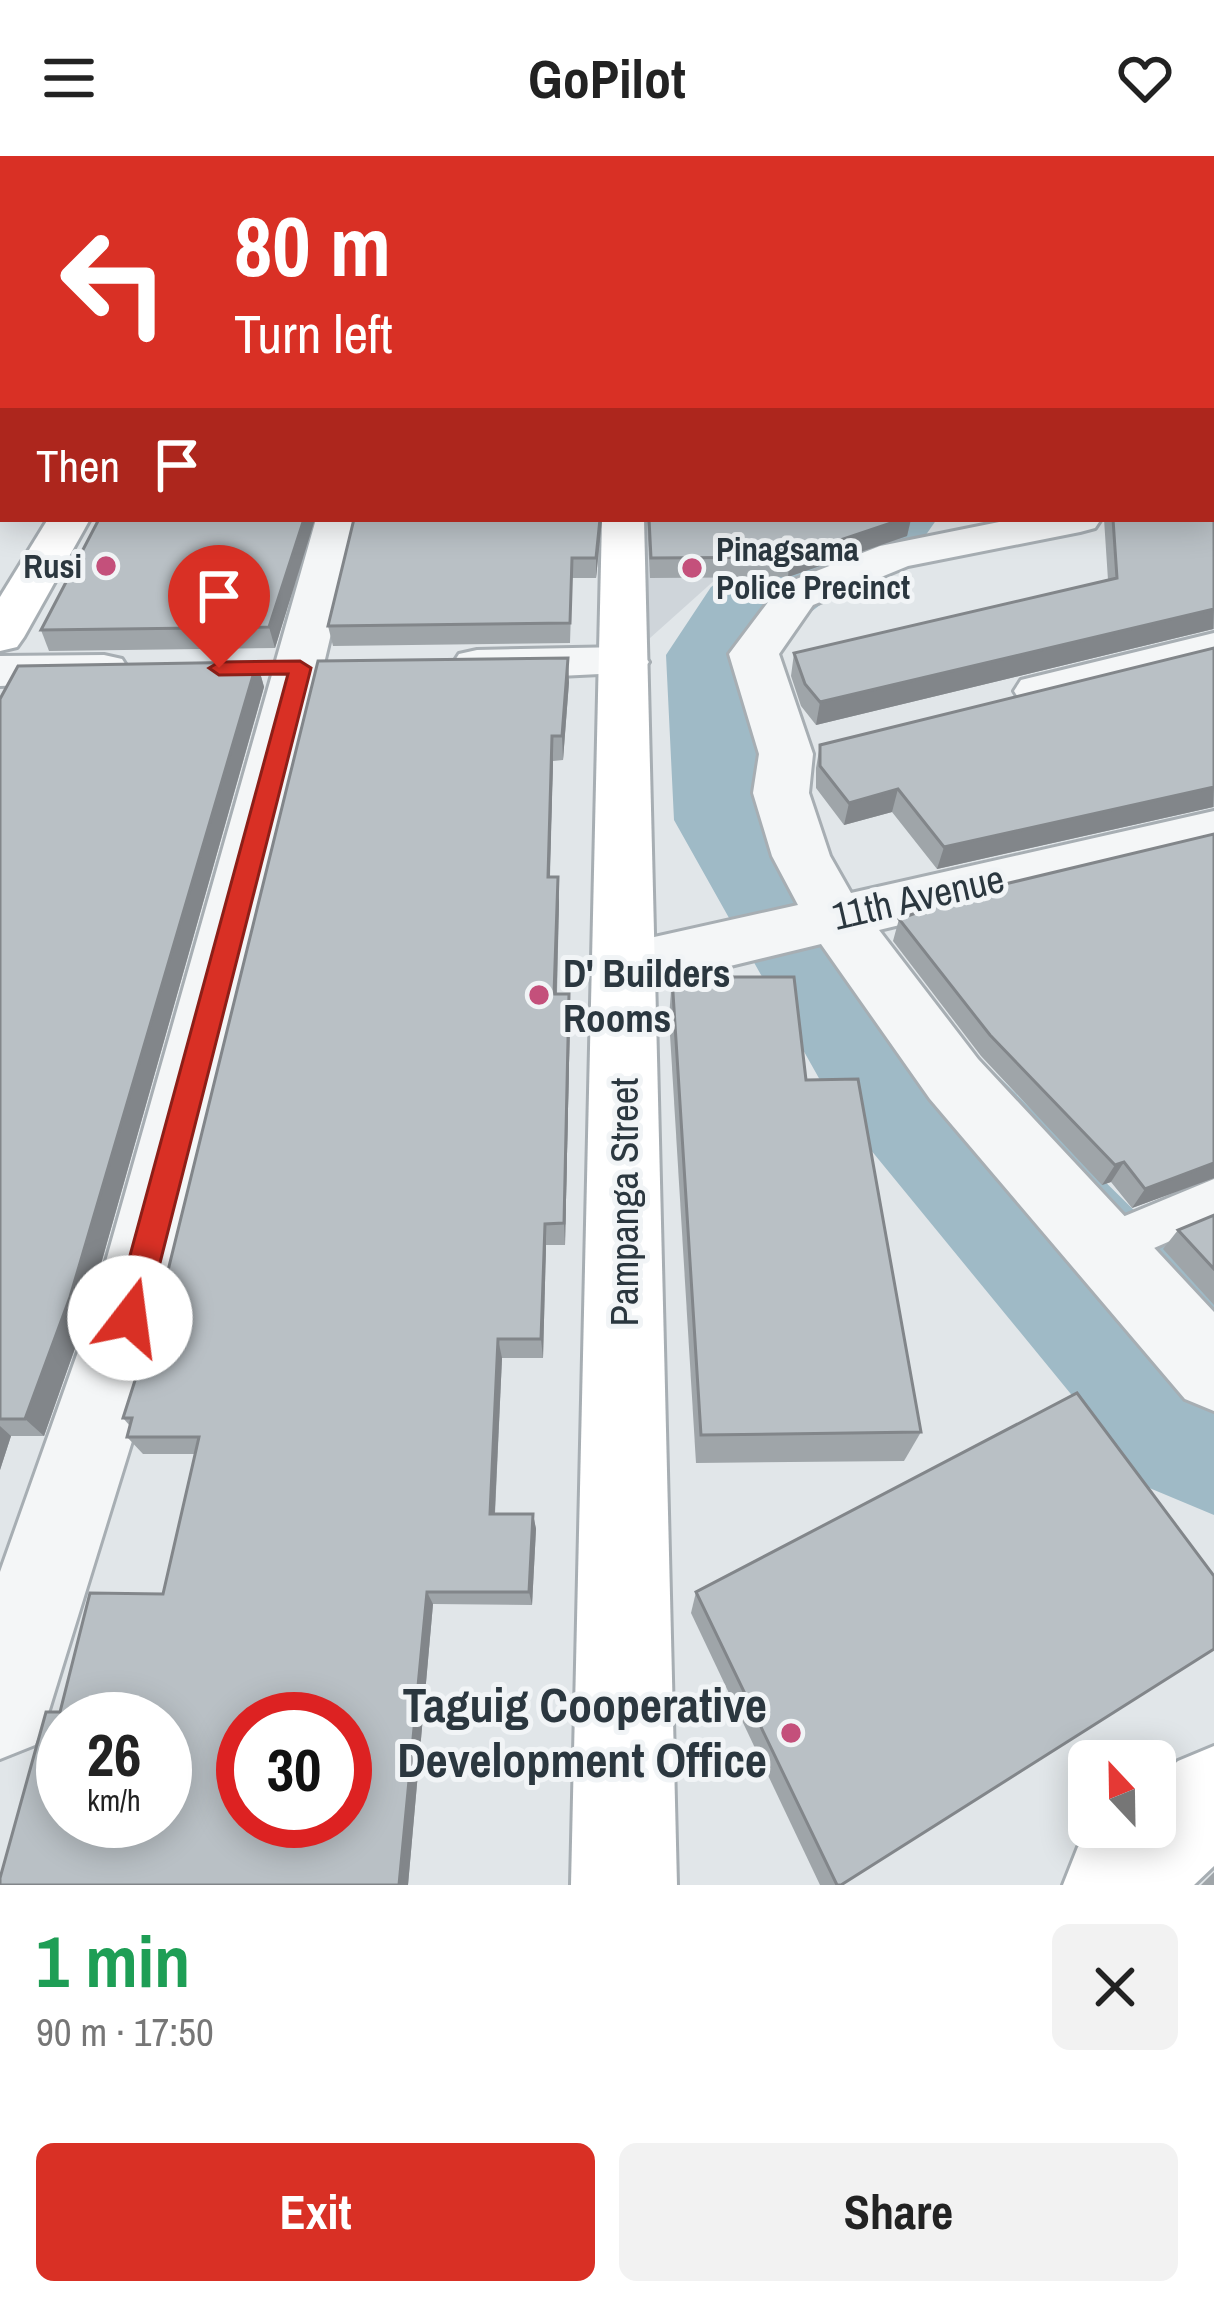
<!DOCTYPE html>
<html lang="en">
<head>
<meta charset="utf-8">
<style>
  body { margin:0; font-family:"Archivo Narrow",sans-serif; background:#f2f2f2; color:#222; height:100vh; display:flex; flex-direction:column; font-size:45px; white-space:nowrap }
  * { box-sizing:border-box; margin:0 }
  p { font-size:39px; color:#767676 }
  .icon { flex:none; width:66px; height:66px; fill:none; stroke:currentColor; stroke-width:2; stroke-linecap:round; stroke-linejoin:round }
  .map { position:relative; height:1729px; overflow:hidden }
  .sheet { display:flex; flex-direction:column; background:#fff; flex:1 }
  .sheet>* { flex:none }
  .banner { position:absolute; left:0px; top:0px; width:1215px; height:366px; box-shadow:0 6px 30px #0003; background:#d93025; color:#fff; overflow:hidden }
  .needle { width:78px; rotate:338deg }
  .fabs { position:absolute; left:1068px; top:1584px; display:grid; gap:24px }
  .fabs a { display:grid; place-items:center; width:108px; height:108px; border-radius:18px; background:#fff; box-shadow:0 6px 30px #0003; font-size:60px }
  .speed { position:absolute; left:36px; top:1536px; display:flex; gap:24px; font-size:60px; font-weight:700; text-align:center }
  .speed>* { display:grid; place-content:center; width:156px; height:156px; border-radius:50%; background:#fff; box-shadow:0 6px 30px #0003; line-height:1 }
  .speed small { font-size:30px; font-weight:400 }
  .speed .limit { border:18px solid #d22; background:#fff; color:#111 }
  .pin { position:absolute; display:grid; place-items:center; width:102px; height:102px; color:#fff; margin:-123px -51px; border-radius:50% 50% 50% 0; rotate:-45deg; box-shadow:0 0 12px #0007 }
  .pin .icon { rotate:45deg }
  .me { position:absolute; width:132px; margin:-66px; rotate:15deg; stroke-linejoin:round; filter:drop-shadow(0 0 9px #0008) }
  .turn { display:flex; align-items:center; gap:42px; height:252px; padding:0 36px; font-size:54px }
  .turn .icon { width:156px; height:156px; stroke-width:2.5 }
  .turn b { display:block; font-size:84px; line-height:102px }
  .then { display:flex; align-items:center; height:114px; padding:0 36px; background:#0003; gap:24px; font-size:45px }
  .round { display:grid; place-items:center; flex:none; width:126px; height:126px; border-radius:18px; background:#f2f2f2 }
  .head { display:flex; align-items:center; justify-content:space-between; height:204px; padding:0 36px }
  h1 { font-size:72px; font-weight:700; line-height:90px; color:#1e9e55 }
  .cta { display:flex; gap:24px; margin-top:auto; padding:24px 36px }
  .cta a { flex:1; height:138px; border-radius:18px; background:#d93025; color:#fff; font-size:48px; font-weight:700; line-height:138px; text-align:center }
  .cta a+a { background:#f2f2f2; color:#222 }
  header { display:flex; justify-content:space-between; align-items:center; height:156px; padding:0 36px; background:#fff; font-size:54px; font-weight:700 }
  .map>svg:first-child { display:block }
  .built { fill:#cfd5da }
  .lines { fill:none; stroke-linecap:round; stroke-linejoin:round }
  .river { fill:#9fbac6; fill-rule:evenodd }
  .lane-casing { stroke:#a7aeb3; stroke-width:6 }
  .street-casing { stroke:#a7aeb3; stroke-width:6 }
  .secondary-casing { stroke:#a7aeb3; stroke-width:6 }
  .primary-casing { stroke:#a1acb3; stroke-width:6 }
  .lane { fill:#f4f6f7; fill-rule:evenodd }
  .street { fill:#f4f6f7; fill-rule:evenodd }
  .secondary { fill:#fff; fill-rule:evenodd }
  .primary { fill:#fff; fill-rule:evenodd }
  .wall { fill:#9fa5a9 }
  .shaded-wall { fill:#82868a }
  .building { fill:#b9c0c5; stroke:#82868a; stroke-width:3; fill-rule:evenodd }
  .route { fill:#d93025; stroke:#8d1f18; stroke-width:3 }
  .poi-dot { fill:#c4507b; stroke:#f1f4f6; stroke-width:4.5 }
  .labels { text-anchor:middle; stroke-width:10; stroke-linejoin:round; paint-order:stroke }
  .far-poi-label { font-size:33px; font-weight:bold; fill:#2b373f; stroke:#f1f4f6; text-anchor:start }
  .street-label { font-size:39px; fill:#2b373f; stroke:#f1f4f6 }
  .poi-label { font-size:39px; font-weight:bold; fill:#2b373f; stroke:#f1f4f6; text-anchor:start }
  .near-poi-label { font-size:48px; font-weight:bold; fill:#2b373f; stroke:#f1f4f6; text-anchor:end }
</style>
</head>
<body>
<header><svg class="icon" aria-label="menu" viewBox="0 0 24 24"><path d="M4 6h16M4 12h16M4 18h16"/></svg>GoPilot<svg class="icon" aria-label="heart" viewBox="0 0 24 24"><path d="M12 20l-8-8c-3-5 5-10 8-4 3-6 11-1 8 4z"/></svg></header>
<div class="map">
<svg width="1214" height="1729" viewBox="0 0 1214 1729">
  <rect width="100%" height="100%" fill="#e1e6e9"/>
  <path class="built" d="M646,363H783L640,491Z"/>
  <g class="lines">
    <path class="river" d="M811,363H937L923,383L890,396L791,471L776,499L799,659L940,863L1214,1133V1359L1147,1331L834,949L674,664L666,499L711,431Z"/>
    <g class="lane-casing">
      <path id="lane" d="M1214,1023V1066L1101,1115L1084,1109L1077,1093L1084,1077Z"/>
    </g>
    <g class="street-casing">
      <g id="street">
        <path d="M3,15V33L0,34V16Z"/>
        <path d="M316,363H358L170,1162L49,1554L35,1589L0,1603V1416L90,1162Z"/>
        <path d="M1014,363H1101L1095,372L1080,376L908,410L813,449L779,498L813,598L809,637L830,700L851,737L1214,655V693L879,774L978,903L1214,1156V1255L1185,1243L930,943L821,788L623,836L601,829L591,812L601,795L623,788L798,749L772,700L753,637L759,598L729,498L781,429L880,390Z"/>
        <path d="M1214,477V507L1039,550L1021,546L1014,535L1021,524Z"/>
        <path d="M624,491L641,496L649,506L641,516L477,524L459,520L452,509L459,498L477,494Z"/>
        <path d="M104,499L122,503L129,514L122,525L0,530V500Z"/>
      </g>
    </g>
    <g class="secondary-casing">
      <g id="secondary">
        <path d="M252,0H278L251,3Z"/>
        <path d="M48,363H90L24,481L17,491L0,495V441Z"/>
        <path d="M602,363H644L677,1729H571Z"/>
        <path d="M1214,1590V1710L1194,1729H1063L1078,1691L1102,1671H1155V1625L1178,1605Z"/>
      </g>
    </g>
    <g class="primary-casing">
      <g id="primary">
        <path d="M69,0H95L67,3Z"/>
        <path d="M159,0H185L157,3Z"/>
        <path d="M3,76V97L0,98V77Z"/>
        <path d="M3,223V248L0,249V224Z"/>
      </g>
    </g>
    <use href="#lane" class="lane"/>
    <use href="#street" class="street"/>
    <use href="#secondary" class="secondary"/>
    <use href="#primary" class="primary"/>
  </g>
  <g class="wall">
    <path d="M867,0H1214V473L816,569L801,550L791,520L794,497L1108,424L1104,363H1212V3H869Z"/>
    <path d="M315,363L275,492L49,495L41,474Z"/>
    <path d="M602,363L596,422H572L570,487L333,490L328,470Z"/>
    <path d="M647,363H911L907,380L788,421L650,422Z"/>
    <path d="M1214,492V651L937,713L892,656L844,669L816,632V612L820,589Z"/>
    <path d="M257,506L264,531L86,1161L44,1280H11L0,1314V543Z"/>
    <path d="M569,526L563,604L553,605L550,721L559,746L557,838L570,862L565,1089H546L543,1202H502L495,1358H533L536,1373L532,1449L433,1448L408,1729H0L163,1438L195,1298H143L127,1281L130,1270L123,1262Z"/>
    <path d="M1214,678V1022L1132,1052L1111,1026L1102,1029L981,900L893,785L899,763Z"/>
    <path d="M672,821L806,924L921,1276L904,1305L696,1307L669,862Z"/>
    <path d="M1214,1059V1149L1163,1093L1178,1074Z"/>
    <path d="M696,1436L841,1729H820L691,1457Z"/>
    <path d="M1214,1716V1729H1201Z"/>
  </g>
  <g class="shaded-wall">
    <path d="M304,363H315L275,492L269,471Z"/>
    <path d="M600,363H602L596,422V402Z"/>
    <path d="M903,363H911L907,380L788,421L790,401Z"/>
    <path d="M1214,453L1213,473L816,569L820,546Z"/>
    <path d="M568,502L569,526L563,604L562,580Z"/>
    <path d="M257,506L264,531L86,1161L44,1280L25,1263Z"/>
    <path d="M552,580L553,605L549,746L548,721Z"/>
    <path d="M1214,631L1213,651L937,713L944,691Z"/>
    <path d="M898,633L892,656L844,669L849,647Z"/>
    <path d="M558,721L559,746L556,861L554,838Z"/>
    <path d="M569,838L570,862L565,1089L564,1067Z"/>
    <path d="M1124,1006L1111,1026L1102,1029L1115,1009Z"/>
    <path d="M1214,1007V1022L1132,1052L1145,1033Z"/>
    <path d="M545,1068L546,1089L543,1202L541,1183Z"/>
    <path d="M498,1183L502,1202L494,1373L490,1358Z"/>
    <path d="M0,1270L11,1280L0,1314Z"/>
    <path d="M533,1358L536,1373L532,1449L529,1436Z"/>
    <path d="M427,1436L433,1448L408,1729H399Z"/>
  </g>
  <g class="building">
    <path d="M278,0H823L824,3H276Z"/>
    <path d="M879,0H1214V453L820,546L805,528L794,497L1117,422L1113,363H1212V3H881Z"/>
    <path d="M99,363H304L269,471L41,474Z"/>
    <path d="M354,363H600L596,402H572L570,467L328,470Z"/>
    <path d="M649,363H903L790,401L651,402Z"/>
    <path d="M1214,492V631L944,691L898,633L849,647L820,610V589Z"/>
    <path d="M568,502L562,580H552L548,721H558L554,838H569L564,1067L545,1068L541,1183H498L490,1358H533L529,1436H427L399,1729H0V1722L46,1556H60L90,1437L163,1438L199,1281H127L132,1262H123L161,1143L318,505ZM63,1563H165V1665H63ZM243,1563H345V1665H243Z"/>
    <path d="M257,506L70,1141L25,1263H0V543L18,510Z"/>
    <path d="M1214,678V1007L1145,1033L1124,1006L1115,1009L990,879L899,763L980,734Z"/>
    <path d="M672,821H794L806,924L858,923L921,1276L701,1279Z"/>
    <path d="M1214,1059V1113L1178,1074Z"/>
    <path d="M1077,1237L1214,1420V1493L841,1729H837L696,1436Z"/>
  </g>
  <path class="route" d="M300,505L311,512L146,1162L141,1173L130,1178L118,1173L113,1162L288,518L219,519L209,512L219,506Z"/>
  <g class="poi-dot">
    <circle cx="106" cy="410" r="12"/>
    <circle cx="692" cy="412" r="12"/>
    <circle cx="539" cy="839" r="12"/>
    <circle cx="791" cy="1577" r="12"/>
  </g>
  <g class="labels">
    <g class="far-poi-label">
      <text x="716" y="405">Pinagsama<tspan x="716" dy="38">Police Precinct</tspan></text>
      <text x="82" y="422" text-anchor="end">Rusi</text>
    </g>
    <g class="street-label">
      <text transform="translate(918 741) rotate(-13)" y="14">11th Avenue</text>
      <text transform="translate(624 1046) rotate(-90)" y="14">Pampanga Street</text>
    </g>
    <g class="poi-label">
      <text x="563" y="831">D' Builders<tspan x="563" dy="45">Rooms</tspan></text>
    </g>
    <g class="near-poi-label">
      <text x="767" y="1566">Taguig Cooperative<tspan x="767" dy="55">Development Office</tspan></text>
    </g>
  </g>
</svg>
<div class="fabs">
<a><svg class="needle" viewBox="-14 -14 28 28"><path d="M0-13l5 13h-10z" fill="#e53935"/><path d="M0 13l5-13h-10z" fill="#767676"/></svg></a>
</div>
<div class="speed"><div>26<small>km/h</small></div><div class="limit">30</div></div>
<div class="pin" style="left:219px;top:512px;background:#d93025"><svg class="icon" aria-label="arrive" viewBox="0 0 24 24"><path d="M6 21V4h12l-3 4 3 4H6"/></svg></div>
<svg class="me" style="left:130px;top:1162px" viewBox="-20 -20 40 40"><circle r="19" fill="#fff"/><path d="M0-13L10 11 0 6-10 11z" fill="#d93025"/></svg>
<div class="banner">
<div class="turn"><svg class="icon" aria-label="left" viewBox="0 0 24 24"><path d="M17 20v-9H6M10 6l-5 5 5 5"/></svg><div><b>80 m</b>Turn left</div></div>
<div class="then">Then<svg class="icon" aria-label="arrive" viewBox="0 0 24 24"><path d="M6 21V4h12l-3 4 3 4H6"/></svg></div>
</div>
</div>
<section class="sheet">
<div class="head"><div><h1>1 min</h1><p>90 m · 17:50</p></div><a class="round"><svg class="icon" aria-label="close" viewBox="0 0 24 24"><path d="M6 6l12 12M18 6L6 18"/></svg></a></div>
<div class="cta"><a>Exit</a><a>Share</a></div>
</section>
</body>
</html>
